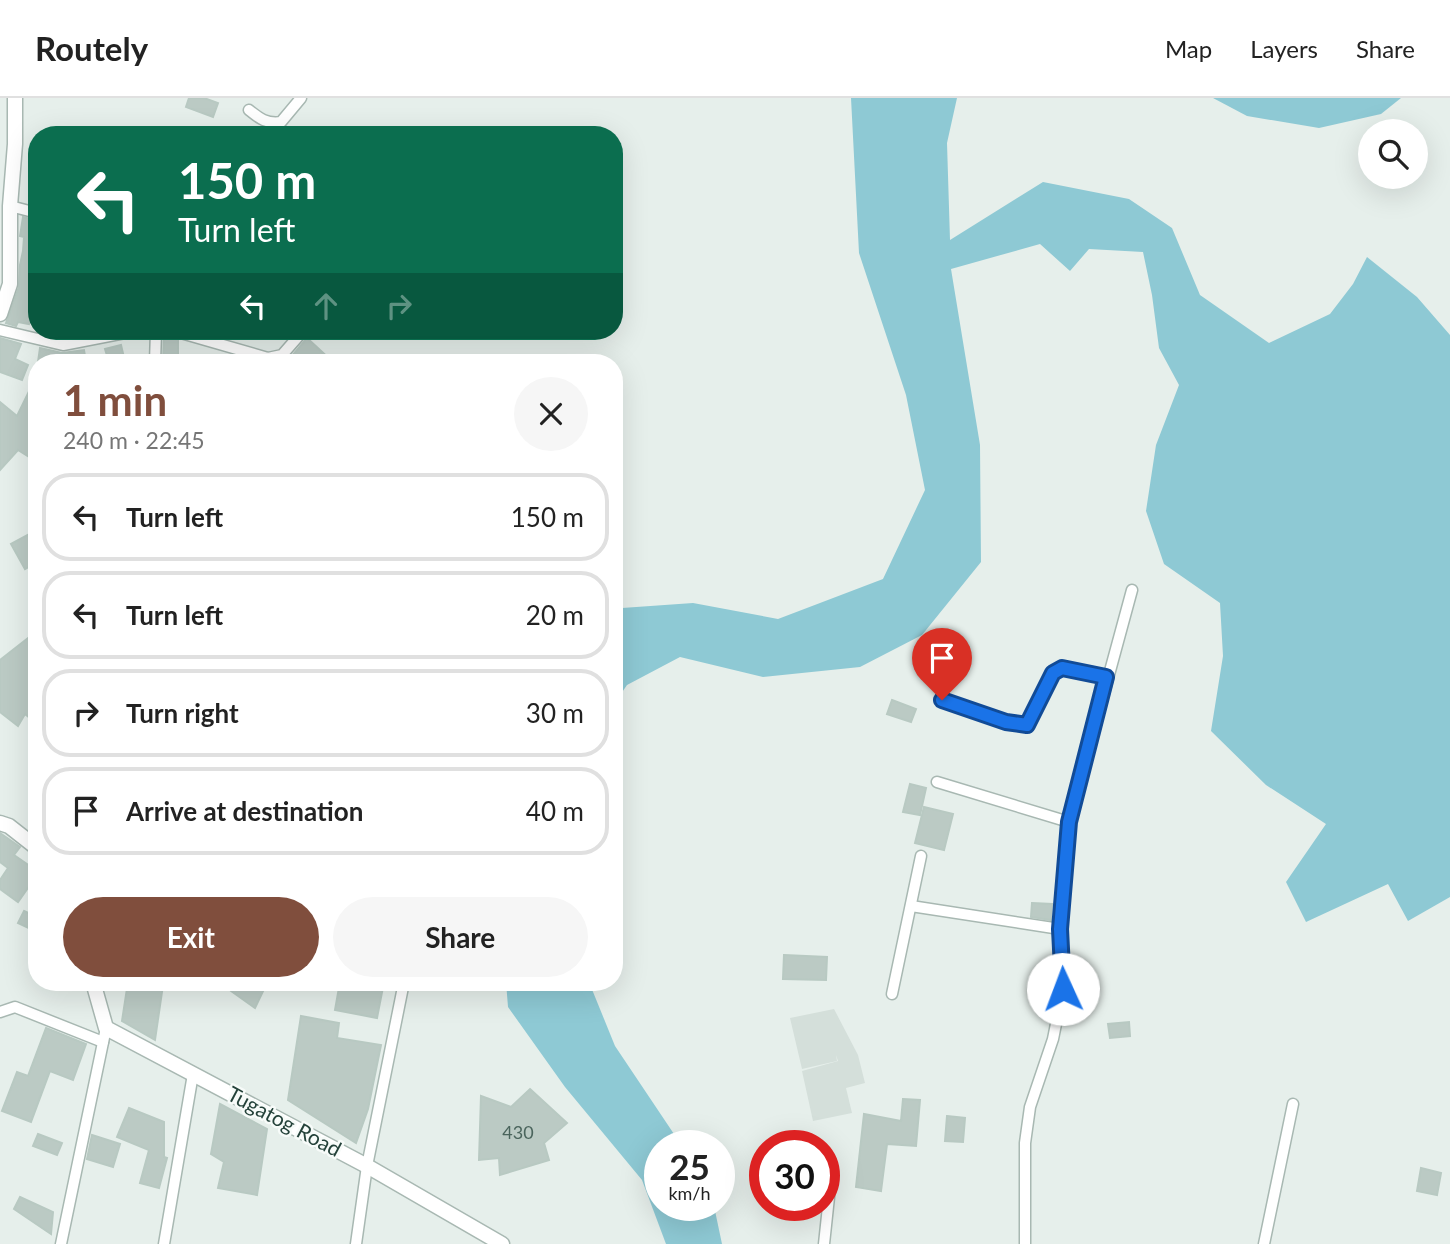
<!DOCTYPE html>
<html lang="en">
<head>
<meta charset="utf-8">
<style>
  body { margin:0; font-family:Lato,sans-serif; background:#f6f6f6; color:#222; height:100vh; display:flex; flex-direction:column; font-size:26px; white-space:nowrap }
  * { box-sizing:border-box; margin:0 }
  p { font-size:23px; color:#767676 }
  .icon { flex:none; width:38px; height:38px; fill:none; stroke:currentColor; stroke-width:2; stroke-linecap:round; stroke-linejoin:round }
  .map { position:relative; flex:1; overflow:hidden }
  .details { position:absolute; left:28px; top:256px; width:595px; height:637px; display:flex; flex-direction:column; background:#fff; border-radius:28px; box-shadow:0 7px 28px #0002 }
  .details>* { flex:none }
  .guide { position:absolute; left:28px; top:28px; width:595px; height:214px; border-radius:28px; box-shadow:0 7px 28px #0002; background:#0b6e4f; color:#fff; overflow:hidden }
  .fabs { position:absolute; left:1358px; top:21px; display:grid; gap:14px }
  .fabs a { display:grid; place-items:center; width:70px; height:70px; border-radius:50%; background:#fff; box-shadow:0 7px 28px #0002; font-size:35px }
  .speed { position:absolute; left:644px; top:1032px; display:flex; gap:14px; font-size:35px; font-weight:700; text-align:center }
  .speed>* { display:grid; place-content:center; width:91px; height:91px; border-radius:50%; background:#fff; box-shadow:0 7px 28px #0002; line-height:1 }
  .speed small { font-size:18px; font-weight:400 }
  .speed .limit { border:10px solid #d22; background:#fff; color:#111 }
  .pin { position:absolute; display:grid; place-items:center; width:60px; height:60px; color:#fff; margin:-72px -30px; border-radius:50% 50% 50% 0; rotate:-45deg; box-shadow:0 0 7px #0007 }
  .pin .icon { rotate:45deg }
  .me { position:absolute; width:77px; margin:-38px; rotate:358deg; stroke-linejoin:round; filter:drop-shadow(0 0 5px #0008) }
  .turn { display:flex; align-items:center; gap:24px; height:147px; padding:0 35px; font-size:32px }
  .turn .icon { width:91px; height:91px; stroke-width:2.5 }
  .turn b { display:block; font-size:49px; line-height:60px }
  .lanes { display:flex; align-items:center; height:66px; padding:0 35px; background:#0003; justify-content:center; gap:35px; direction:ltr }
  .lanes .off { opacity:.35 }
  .round { display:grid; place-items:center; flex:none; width:74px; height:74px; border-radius:37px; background:#f6f6f6 }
  .overview { display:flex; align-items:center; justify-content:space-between; height:119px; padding:0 35px }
  h1 { font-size:42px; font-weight:700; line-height:52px; color:#804e3d }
  .primary-button { display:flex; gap:14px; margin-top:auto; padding:14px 35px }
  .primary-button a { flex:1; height:80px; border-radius:42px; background:#804e3d; color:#fff; font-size:28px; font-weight:700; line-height:80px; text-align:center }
  .primary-button a+a { background:#f6f6f6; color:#222 }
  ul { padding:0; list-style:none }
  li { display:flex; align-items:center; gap:21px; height:88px; margin:0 14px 10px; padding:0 21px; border:4px solid #e0e0e0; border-radius:28px }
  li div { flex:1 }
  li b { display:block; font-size:26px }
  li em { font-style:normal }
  header { display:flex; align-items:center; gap:42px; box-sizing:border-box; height:98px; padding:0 35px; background:#fff; border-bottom:2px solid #e0e0e0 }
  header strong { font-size:33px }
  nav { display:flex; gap:38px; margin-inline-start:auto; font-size:24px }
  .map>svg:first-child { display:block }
  .built { fill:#d4dfda }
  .water { fill:#8ec9d4 }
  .building { fill:#bbcac4; stroke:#b8c9c2; stroke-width:2 }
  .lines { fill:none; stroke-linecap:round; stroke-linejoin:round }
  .minor-casing { stroke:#a8b8b2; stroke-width:13 }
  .tertiary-casing { stroke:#a8b8b2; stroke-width:17 }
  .minor { stroke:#fff; stroke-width:10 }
  .tertiary { stroke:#fff; stroke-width:14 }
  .route-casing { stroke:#114b97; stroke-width:18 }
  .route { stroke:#1a73e8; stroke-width:12 }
  .labels { text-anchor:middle; stroke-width:5; stroke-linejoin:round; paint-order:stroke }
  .number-label { font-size:18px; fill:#4a645c }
  .street-label { font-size:21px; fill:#24423a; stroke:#f7fbf9 }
</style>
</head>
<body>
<header>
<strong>Routely</strong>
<nav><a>Map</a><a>Layers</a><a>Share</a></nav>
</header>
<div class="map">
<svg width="1450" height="1146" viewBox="0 0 1450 1146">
  <rect width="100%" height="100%" fill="#e6efeb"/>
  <path class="built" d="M834,911L858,957L865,985L846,990L852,1015L813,1023L802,973L838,963L836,957L837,963L802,971L790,920Z"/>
  <g class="water">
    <path d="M851,0H957L947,45L950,142L1043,84L1129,101L1172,130L1200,197L1269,245L1330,216L1353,186L1367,159L1417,199L1450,237V799L1408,823L1388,786L1306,824L1286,784L1326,726L1266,687L1211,633L1223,558L1220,505L1164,466L1146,413L1156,347L1179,287L1159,250L1152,197L1143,154L1089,151L1070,173L1040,146L951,171L980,347L981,464L922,537L860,569L763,579L680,559L627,587L614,606V516L622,510L693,505L778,521L883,481L925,392L906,297L859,155Z"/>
    <path d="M1213,0H1401L1381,16L1319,30L1247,18Z"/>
    <path d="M506,884H589L615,948L682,1048H660V1108H714L722,1146H666L642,1082L565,989L508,909Z"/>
  </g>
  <g class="building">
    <path d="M189,0H204L218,5L213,19L186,9Z"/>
    <path d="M23,119L37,123V204L29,226L18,224L16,228L6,225L19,189L20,167L23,153L24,139L20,138Z"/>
    <path d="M164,236L178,242V264H163Z"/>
    <path d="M0,240L21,246L15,261L28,267L22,282L0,274Z"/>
    <path d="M307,240L333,264H299L292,258Z"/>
    <path d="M121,247L125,264H109L105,251Z"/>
    <path d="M40,250L62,255L84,252L86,264H38Z"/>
    <path d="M37,277V364L18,352L0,372V304L17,318Z"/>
    <path d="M37,432V464L25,471L11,446Z"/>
    <path d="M37,533V626L25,616L18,628L0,614V562Z"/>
    <path d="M892,602L916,611L911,624L887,616Z"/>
    <path d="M910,686L926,690L920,717L903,714Z"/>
    <path d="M924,709L953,716L944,752L915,745Z"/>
    <path d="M0,735L20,749L14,757L37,773V777L18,804L0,791V782L8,770L0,764Z"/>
    <path d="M1032,805L1052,806L1051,822L1031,819Z"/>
    <path d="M24,813L37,819V834L18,825Z"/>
    <path d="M784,857L827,859L826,882L783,881Z"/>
    <path d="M128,884H151L163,887L155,942L122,923Z"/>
    <path d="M235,884H255L265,889L255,910L231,893Z"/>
    <path d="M340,884H384L377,920L335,912Z"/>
    <path d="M301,918L339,925L337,940L381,947L368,1011L356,1045L288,1002Z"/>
    <path d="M1129,924L1130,938L1110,940L1108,926Z"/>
    <path d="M46,930L86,946L73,982L50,973L31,1024L2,1013L17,974L28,978Z"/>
    <path d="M530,991L567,1025L544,1045L549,1062L500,1077L499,1060L479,1062L481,998L511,1009Z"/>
    <path d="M903,1001L920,1002L916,1048L887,1046L881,1093L856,1089L864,1016L901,1023Z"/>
    <path d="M220,1006L267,1031L257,1097L218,1090L224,1064L211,1056Z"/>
    <path d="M129,1010L164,1024V1059L167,1060L159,1090L140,1085L149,1052L117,1039Z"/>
    <path d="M947,1018L965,1020L963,1044L945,1043Z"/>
    <path d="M38,1036L62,1045L57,1057L33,1048Z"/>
    <path d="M92,1037L120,1046L113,1069L87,1061Z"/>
    <path d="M1421,1070L1441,1075L1437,1097L1417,1093Z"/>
    <path d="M20,1099L53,1114L51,1136L14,1111Z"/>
  </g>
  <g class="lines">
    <g class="minor-casing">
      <g id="minor">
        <path d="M249,12C260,21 267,26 281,24L301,0"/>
        <path d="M10,108L37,115"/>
        <path d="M0,232L63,247L135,233"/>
        <path d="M174,233L268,260L282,257L303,233"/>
        <path d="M155,264L156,233"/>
        <path d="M942,602L1006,624L1027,627L1053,575L1062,570L1106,579"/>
        <path d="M937,684L1069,724"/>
        <path d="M911,808L1060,831"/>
        <path d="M892,896L921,758"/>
        <path d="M0,914L15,909L103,944"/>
        <path d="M61,1146L106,930"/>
        <path d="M164,1146L193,976"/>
        <path d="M356,1146L367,1068L404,884"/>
        <path d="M824,1146L832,1071"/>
        <path d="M1025,1146V1045L1030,1009L1053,941L1063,891L1060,831L1069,724L1132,492"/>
        <path d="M1264,1146L1293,1006"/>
      </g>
    </g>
    <g class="tertiary-casing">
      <g id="tertiary">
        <path d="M0,216L10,186V108L15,46V0"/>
        <path d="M0,725L9,728L37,750"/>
        <path d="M93,884L106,930L367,1068L502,1146"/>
      </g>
    </g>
    <use href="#minor" class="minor"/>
    <use href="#tertiary" class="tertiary"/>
  </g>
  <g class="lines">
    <g class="route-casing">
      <path id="route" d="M942,602L1006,624L1027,627L1053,575L1062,570L1106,579L1069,724L1060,831L1063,891"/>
    </g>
    <use href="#route" class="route"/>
  </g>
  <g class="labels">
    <g class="number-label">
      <text x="518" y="1041">430</text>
    </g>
    <g class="street-label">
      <text transform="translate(284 1024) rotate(28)" y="7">Tugatog Road</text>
    </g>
  </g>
</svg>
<div class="fabs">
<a><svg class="icon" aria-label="search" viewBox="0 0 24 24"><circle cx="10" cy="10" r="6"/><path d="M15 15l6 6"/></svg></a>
</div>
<div class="speed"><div>25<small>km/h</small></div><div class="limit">30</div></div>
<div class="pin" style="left:942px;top:602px;background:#d93025"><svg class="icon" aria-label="arrive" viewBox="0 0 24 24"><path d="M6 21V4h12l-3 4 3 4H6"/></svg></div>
<svg class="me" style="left:1063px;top:891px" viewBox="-20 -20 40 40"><circle r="19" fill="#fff"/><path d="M0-13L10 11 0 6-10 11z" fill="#1a73e8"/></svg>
<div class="guide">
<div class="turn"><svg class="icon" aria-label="left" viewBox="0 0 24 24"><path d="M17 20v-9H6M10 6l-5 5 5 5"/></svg><div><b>150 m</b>Turn left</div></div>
<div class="lanes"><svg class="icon" aria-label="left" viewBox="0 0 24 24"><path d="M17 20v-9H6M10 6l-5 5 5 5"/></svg><svg class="icon off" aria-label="ahead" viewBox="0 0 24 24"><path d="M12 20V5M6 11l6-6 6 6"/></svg><svg class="icon off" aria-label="right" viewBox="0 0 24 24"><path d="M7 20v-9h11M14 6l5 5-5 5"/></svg></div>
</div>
<section class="details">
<div class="overview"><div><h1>1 min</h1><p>240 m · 22:45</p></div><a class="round"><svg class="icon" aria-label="close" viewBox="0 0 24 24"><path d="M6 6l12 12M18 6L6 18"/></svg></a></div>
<ul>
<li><svg class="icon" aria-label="left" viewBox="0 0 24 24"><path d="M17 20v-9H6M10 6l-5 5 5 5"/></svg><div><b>Turn left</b></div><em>150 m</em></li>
<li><svg class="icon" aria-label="left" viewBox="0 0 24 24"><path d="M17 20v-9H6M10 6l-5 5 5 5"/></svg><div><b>Turn left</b></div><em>20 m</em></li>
<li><svg class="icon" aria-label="right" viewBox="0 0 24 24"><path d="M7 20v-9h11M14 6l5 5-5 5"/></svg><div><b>Turn right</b></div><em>30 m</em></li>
<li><svg class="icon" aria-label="arrive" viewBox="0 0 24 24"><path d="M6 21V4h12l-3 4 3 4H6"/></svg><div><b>Arrive at destination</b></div><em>40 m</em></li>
</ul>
<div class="primary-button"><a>Exit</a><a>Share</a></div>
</section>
</div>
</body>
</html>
